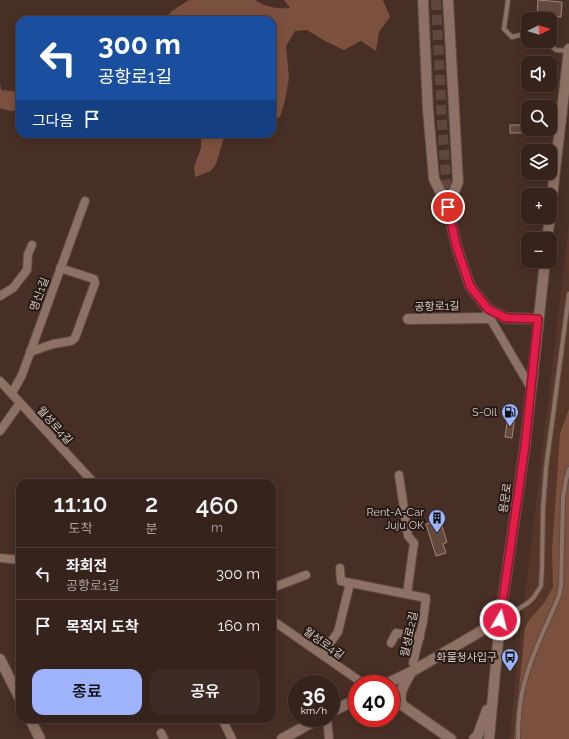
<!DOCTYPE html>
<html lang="ko">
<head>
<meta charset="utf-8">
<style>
  body { margin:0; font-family:Raleway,"Noto Sans KR",sans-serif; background:#3d2b25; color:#f1f3f6; height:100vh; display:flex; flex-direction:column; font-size:15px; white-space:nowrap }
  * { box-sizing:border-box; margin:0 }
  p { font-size:13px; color:#aaa4a3 }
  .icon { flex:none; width:22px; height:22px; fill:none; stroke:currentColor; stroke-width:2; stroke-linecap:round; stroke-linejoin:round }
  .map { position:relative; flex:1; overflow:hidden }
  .sheet { position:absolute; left:16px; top:479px; width:260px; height:244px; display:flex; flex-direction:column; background:#36231c; border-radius:12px; box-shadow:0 2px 10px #0003,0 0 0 1px #50403b }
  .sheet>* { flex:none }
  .guide { position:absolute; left:16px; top:16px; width:260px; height:122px; border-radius:12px; box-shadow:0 2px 10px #0003,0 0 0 1px #50403b; background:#1a4fa0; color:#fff; overflow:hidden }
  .needle { width:26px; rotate:85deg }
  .fabs { position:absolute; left:521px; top:12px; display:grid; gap:8px }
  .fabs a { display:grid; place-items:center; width:36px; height:36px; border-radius:8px; background:#36231c; box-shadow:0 2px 10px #0003,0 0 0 1px #50403b; font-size:20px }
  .speed { position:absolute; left:288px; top:675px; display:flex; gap:8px; font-size:20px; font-weight:700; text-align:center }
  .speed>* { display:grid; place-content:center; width:52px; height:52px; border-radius:50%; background:#36231c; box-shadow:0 2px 10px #0003,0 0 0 1px #50403b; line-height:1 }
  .speed small { font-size:10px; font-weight:400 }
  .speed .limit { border:6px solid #d22; background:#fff; color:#111 }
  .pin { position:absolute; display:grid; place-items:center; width:34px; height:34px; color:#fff; margin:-17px; border:2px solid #fff; border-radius:50%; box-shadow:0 1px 4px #0007 }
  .me { position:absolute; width:44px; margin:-22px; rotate:8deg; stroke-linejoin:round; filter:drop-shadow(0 0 3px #0008) }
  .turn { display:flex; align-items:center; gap:14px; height:84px; padding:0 16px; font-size:18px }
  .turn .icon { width:52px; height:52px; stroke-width:2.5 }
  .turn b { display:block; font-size:28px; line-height:34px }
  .then { display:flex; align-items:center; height:38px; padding:0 16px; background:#0003; gap:8px; font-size:15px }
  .eta { display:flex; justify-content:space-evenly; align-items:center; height:68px; text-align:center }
  .eta b { font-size:24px; font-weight:600; line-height:28px }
  .primary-button { display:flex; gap:8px; margin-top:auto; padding:8px 16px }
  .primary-button a { flex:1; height:46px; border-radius:12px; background:#9fb3fd; color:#111; font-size:16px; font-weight:600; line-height:46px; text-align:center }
  .primary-button a+a { background:#3d2b25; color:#f1f3f6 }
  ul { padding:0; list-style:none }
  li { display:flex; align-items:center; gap:12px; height:52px; padding:0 16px; border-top:1px solid #50403b }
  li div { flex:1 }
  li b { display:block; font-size:15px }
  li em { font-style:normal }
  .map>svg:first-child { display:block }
  .built { fill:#553628 }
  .green { fill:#7c503e }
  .building { fill:#64493e; stroke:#a48579 }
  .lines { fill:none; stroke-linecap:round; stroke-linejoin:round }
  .secondary-tunnel { stroke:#5f473d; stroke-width:10; stroke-dasharray:10 5; stroke-linecap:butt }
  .lane-casing { stroke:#5f4b41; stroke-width:6 }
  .street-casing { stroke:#5f4b41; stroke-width:10 }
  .secondary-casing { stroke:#5f4b41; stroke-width:12 }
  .lane { stroke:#8e7165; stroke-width:4 }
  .street { stroke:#8e7165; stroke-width:8 }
  .secondary { stroke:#8e7165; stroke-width:10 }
  .route-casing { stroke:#92132f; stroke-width:10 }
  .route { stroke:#e11d48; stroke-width:7 }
  .labels { text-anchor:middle; stroke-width:4; stroke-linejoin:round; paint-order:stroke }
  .street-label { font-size:11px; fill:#dfcfc8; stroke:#261a16 }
  .poi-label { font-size:11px; fill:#dfcfc8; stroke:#261a16; text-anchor:end }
</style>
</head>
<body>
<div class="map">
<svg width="569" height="739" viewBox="0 0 569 739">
  <rect width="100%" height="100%" fill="#482f25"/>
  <path class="built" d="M569,223V739H510L516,672Z"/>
  <g class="green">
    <path d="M189,0H255C264,7 278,9 290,8L284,0H383L390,17L379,32L376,51L361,41L344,50L325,41L307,30L295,31L286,46L289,78L285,100L280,117L272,119V20H163L172,11Z"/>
    <path d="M0,83L1,90L20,92V110L10,111L0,108Z"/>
    <path d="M201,134H225L216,164L211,171L195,177L194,167L201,148Z"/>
    <path d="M569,409V739H514L525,628L529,620L544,603L553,587L552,551L560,434Z"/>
  </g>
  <g class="building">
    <path d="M538,0L562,2L561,17L537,15Z"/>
    <rect x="510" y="125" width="14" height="8"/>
    <path d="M508,416L515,417L512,438L505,437Z"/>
    <path d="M440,520L447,542L443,544L446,553L436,556L426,524Z"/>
  </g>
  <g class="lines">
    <path class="secondary-tunnel" d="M436,0L442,122L448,207"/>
    <g class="lane-casing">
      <g id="lane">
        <path d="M508,0L504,29L512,37L528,33"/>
        <path d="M545,41L556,50L568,51"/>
        <path d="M502,619L528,603L534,597L541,586L542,568L543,509L546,468L569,294"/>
        <path d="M518,739C518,724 519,708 522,693C529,659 546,627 559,596L561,586L563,498L566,480L569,469"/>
      </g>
    </g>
    <g class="street-casing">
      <g id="street">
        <path d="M0,296L13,288L27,270L28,254L32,245"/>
        <path d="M487,313L531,388"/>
        <path d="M30,352L53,344L71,341L75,338L95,283L94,279L60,268"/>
        <path d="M0,381L94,483"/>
        <path d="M12,393L22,375L85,201"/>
        <path d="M0,431L20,403"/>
        <path d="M399,475L408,536L414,543L407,594"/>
        <path d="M0,558L20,560"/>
        <path d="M340,568L341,581L426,598L423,622L413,663L416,668"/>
        <path d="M272,588L306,575"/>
        <path d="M272,620L364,684"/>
        <path d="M391,643L396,633L420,637"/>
        <path d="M322,654L338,632L350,583"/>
        <path d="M327,718L329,739"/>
        <path d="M222,719L232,739"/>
        <path d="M161,733L164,739"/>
      </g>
    </g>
    <g class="secondary-casing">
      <g id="secondary">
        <path d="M423,0L428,110L434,179L448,207L456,245L470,286L488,309L506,318L538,319"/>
        <path d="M448,207L458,182L448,0"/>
        <path d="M550,214L569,49"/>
        <path d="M547,239L550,217"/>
        <path d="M408,319L490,318"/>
        <path d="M0,659L20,699"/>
        <path d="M386,684L411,672L500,620"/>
        <path d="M391,699L402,705L451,739"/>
        <path d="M402,705C397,693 406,682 411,672"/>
        <path d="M331,712L357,699"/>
        <path d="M30,719L40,739"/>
        <path d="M282,739L320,718"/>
        <path d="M474,739L478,735L487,710"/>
        <path d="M489,739L500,620L525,446L545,261"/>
      </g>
    </g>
    <use href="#lane" class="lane"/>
    <use href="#street" class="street"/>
    <use href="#secondary" class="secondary"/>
  </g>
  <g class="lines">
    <g class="route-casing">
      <path id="route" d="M448,207L456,245L470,286L488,309L506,318L538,319L525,446L500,620"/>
    </g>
    <use href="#route" class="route"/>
  </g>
  <defs>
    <g id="fuel-pin" transform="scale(0.9)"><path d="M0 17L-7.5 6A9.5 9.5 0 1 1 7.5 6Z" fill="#9fb3fd" stroke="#261a16"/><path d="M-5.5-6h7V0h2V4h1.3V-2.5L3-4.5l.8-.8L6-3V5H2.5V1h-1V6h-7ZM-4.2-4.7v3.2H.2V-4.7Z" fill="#111"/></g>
    <g id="building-pin" transform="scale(0.9)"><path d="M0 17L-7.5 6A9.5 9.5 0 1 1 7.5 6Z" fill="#9fb3fd" stroke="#261a16"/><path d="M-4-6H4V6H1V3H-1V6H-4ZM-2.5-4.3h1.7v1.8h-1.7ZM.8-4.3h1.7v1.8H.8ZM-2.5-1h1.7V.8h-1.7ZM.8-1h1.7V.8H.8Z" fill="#111"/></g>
    <g id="bus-pin" transform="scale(0.9)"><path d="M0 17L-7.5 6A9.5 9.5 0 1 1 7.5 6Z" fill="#9fb3fd" stroke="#261a16"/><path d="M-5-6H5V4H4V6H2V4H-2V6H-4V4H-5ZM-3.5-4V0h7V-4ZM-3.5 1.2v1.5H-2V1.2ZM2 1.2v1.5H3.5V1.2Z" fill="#111"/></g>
  </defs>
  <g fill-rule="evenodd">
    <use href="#fuel-pin" x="510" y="412"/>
    <use href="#building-pin" x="437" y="518"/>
    <use href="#bus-pin" x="510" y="657"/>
  </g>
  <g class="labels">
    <g class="street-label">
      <text transform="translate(39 294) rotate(-70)" y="4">명신1길</text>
      <text transform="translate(437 306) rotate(-1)" y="4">공항로1길</text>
      <text transform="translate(55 425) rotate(48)" y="4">월성로4길</text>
      <text transform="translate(505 498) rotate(-82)" y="4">용문로</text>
      <text transform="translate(409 634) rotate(-78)" y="4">월성로2길</text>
      <text transform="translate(324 643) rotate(35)" y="4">월성로4길</text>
    </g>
    <g class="poi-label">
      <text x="497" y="416">S-Oil</text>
      <text x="424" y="516">Rent-A-Car<tspan x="424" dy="13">Juju OK</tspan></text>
      <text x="497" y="661">화물청사입구</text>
    </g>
  </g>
</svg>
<div class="fabs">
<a><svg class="needle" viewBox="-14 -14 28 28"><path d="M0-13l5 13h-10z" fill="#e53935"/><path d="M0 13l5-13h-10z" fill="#aaa4a3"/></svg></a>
<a><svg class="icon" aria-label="sound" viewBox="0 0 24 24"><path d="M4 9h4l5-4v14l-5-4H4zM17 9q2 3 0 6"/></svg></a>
<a><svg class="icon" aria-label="search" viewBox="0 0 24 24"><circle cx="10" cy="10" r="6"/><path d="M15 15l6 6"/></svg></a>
<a><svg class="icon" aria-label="layers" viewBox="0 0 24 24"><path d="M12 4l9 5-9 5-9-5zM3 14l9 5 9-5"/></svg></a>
<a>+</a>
<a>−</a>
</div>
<div class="speed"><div>36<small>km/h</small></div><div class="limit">40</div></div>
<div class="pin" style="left:448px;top:207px;background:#d93025"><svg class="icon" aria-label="arrive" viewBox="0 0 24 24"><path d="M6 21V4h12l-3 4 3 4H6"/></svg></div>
<svg class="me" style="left:500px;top:620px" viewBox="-20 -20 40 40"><circle r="17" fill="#e11d48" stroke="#fff" stroke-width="3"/><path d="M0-11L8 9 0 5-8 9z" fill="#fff"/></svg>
<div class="guide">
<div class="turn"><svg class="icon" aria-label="left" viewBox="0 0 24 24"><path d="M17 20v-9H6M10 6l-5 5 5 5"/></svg><div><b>300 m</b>공항로1길</div></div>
<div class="then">그다음<svg class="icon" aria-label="arrive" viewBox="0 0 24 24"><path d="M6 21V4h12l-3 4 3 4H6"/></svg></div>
</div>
<section class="sheet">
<div class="eta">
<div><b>11:10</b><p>도착</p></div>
<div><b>2</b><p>분</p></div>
<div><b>460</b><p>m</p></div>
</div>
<ul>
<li><svg class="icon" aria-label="left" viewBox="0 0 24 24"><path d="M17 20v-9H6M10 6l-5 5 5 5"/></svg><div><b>좌회전</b><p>공항로1길</p></div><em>300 m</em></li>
<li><svg class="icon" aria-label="arrive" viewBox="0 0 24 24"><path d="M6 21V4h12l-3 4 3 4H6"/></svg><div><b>목적지 도착</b></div><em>160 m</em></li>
</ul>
<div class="primary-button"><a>종료</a><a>공유</a></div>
</section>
</div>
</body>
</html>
